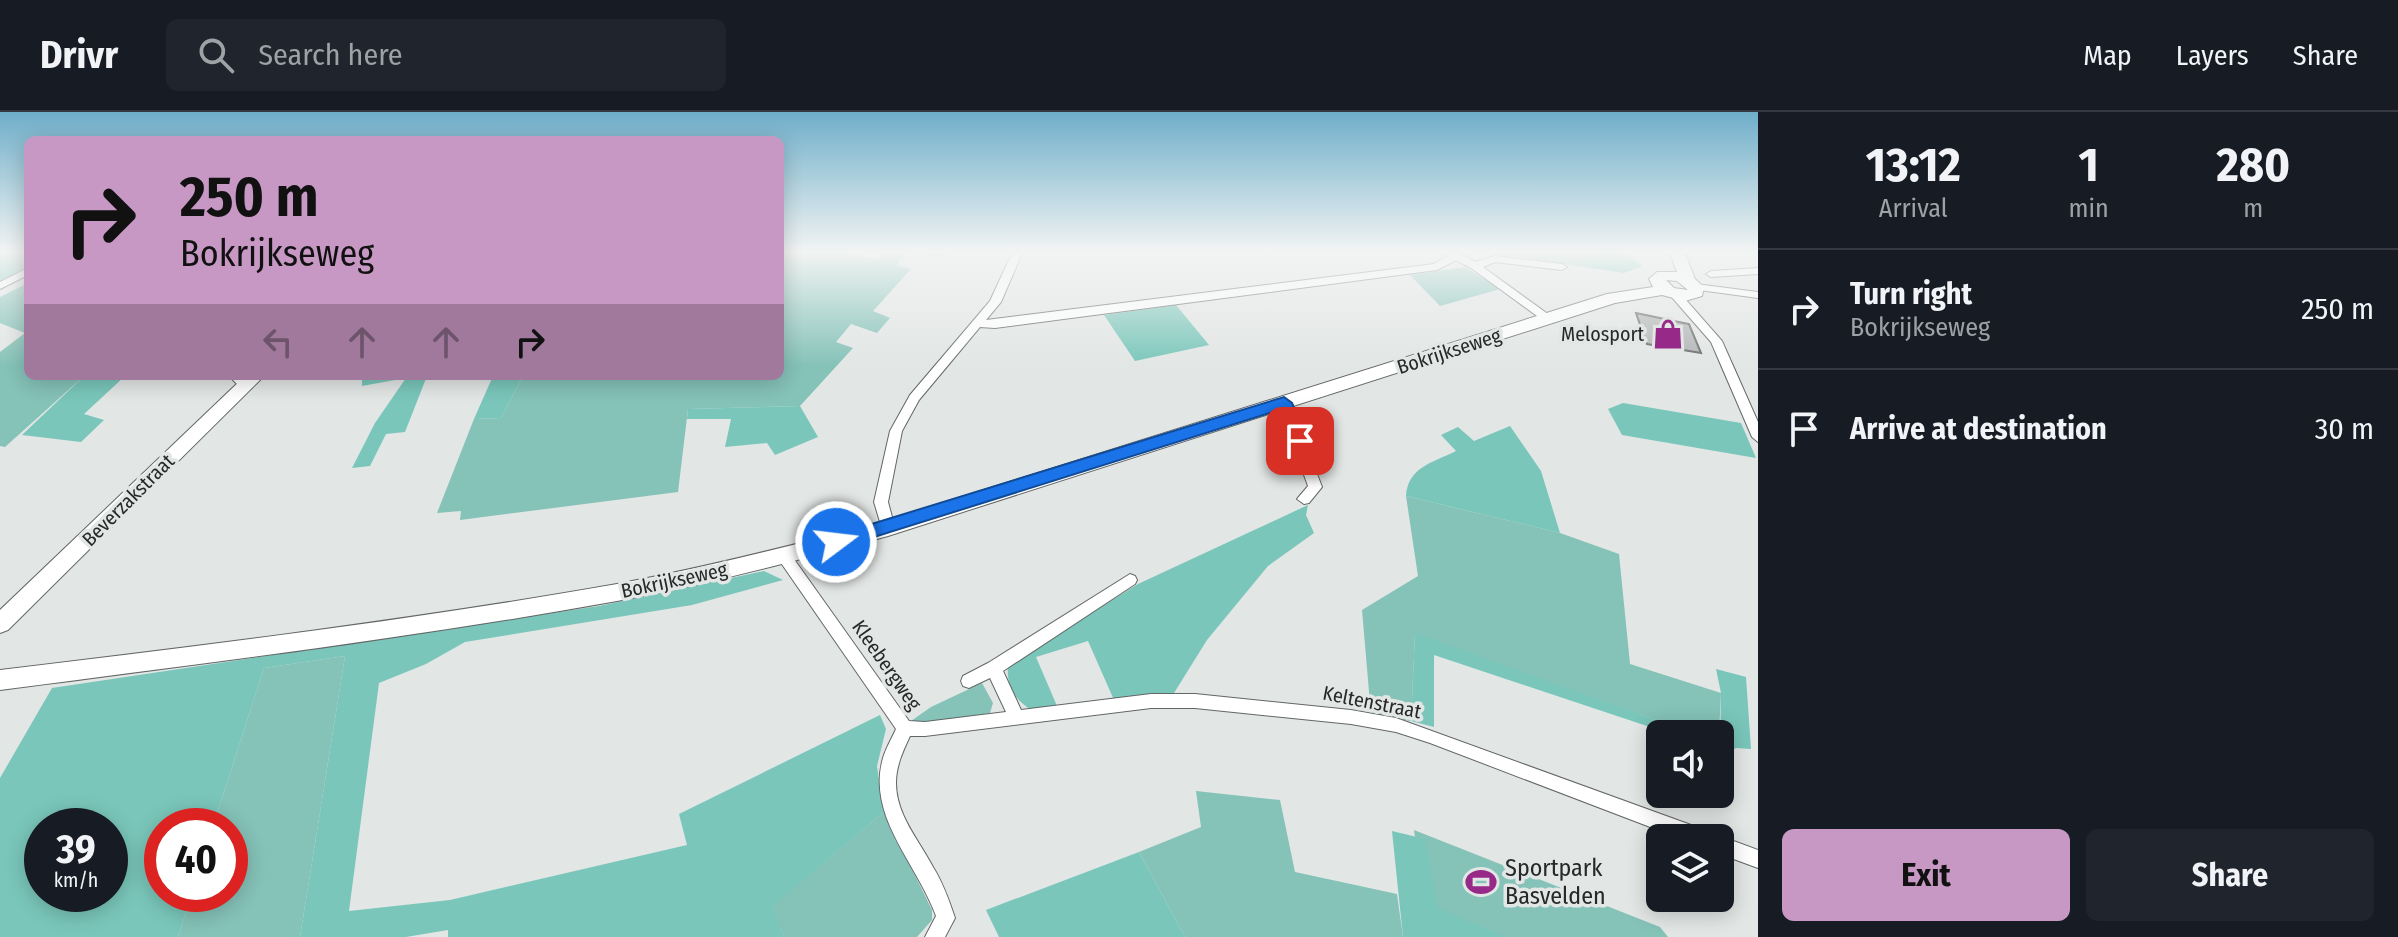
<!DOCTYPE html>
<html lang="en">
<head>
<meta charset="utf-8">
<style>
  body { margin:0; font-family:"Fira Sans Condensed",sans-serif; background:#20242c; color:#f1f3f6; height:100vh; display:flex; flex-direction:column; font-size:30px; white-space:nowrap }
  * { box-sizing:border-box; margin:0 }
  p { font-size:26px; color:#9ea1a6 }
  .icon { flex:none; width:44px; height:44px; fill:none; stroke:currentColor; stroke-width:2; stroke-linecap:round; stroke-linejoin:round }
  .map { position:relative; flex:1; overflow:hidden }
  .side { display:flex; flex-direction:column; background:#171b24; width:640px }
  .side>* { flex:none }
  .hud { position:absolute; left:24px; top:24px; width:760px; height:244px; border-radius:12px; box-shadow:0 4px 20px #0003; background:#c898c5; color:#111; overflow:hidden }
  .fabs { position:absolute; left:1646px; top:608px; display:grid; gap:16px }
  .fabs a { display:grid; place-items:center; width:88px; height:88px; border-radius:12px; background:#171b24; box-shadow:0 4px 20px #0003; font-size:40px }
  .speed { position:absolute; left:24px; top:696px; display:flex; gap:16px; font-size:40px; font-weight:700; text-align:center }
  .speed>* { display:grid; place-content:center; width:104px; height:104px; border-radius:50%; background:#171b24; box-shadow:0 4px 20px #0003; line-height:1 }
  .speed small { font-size:20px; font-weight:400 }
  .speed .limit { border:12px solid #d22; background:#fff; color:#111 }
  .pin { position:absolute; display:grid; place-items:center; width:68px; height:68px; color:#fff; margin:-34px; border-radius:16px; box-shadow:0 4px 12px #0006 }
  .me { position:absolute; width:88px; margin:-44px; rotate:75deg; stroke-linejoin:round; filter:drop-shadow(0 0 6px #0008) }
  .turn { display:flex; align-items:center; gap:28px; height:168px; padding:0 24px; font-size:36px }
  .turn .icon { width:104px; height:104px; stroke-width:2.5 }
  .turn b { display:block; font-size:56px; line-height:68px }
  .lanes { display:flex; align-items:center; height:76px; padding:0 24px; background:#0003; justify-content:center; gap:40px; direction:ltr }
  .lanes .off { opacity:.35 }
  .eta { display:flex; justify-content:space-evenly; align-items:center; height:136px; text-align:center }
  .eta b { font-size:48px; font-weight:700; line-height:56px }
  .action { display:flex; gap:16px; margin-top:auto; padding:16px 24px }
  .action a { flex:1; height:92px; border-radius:12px; background:#c898c5; color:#111; font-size:32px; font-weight:700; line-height:92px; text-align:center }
  .action a+a { background:#20242c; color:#f1f3f6 }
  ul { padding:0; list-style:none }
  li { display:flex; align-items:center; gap:24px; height:120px; padding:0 24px; border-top:2px solid #363941 }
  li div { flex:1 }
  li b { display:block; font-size:30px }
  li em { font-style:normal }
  header { display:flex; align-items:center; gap:48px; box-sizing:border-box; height:112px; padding:0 40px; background:#171b24; border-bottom:2px solid #363941 }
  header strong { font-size:38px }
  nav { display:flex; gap:44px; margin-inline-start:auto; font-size:28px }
  .search { width:560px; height:72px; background:#20242c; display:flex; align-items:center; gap:20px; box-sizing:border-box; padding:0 28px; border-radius:12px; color:#9ea1a6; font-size:30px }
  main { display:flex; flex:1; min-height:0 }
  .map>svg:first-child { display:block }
  .green { fill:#85c2b8 }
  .forest { fill:#7ac6ba; fill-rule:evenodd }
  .building { fill:#b2b5b5; stroke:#696c6c; stroke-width:2 }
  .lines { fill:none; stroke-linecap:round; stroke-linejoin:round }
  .street-casing { stroke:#636666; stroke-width:2 }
  .secondary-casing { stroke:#636666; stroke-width:2 }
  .street { fill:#fff; fill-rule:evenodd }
  .secondary { fill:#fff; fill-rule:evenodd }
  .route { fill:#1a73e8; stroke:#114b97; stroke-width:2 }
  .labels { text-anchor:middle; stroke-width:7; stroke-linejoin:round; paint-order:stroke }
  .poi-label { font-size:20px; fill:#272928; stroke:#e2e6e5; text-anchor:end }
  .street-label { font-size:20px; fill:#272928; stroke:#e2e6e5 }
  .near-poi-label { font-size:24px; fill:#272928; stroke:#e2e6e5; text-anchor:start }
</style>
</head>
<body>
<header>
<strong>Drivr</strong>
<div class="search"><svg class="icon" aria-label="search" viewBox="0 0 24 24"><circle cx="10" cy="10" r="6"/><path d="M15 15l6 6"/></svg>Search here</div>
<nav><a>Map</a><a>Layers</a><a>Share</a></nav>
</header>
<main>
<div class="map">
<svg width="1758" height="825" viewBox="0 0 1758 825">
  <rect width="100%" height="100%" fill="#e2e6e5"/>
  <g class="green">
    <path d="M780,139H838L879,148L885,139H947L945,146L905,139L897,153L911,157L873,199L890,206L877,221L851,212L836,230L853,236L800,294L688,297L678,380L460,408L461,399L437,401L474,307L501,306L523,264H780Z"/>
    <path d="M1479,139H1584L1591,156Z"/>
    <path d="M1465,155L1500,177L1440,194L1410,163Z"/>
    <path d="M28,171V264H84L5,335L0,334V240L25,221L0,211V185Z"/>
    <path d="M1406,384L1560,421L1619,442L1630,552L1721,581L1719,622H1695L1415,522L1411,609L1371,603L1362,498L1418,464Z"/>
    <path d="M345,544L300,825H178L192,782H230V714H213L264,556Z"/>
    <path d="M982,571L993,591L990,601L921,612L911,609L931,595Z"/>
    <path d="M1196,679L1280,688L1295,760L1397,782L1403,825H1185L1139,740L1201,715Z"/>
    <path d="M884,700L932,798V808L917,825H784L771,795Z"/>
    <path d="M1414,718L1660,815L1668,825H1428Z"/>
  </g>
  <g class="forest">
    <path d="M0,139H28V156L0,170Z"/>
    <path d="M1584,139H1626L1628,144L1643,154L1624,161L1591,156Z"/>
    <path d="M1176,193L1209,233L1135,249L1104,203Z"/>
    <path d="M84,264H125L84,302L104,308L81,330L22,323Z"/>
    <path d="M362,264H427L405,320L386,322L370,354L352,356L375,311L406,266L362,274Z"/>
    <path d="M493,264H523L501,306L474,307Z"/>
    <path d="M1623,291L1741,311L1756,346L1622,323L1608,297Z"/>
    <path d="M800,294L818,325L775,343L767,331L725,335L731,307H687L688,297Z"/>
    <path d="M1510,314L1541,359L1560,421L1406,384C1408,355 1432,351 1456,339L1441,323L1458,315L1474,329Z"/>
    <path d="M1308,393L1306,403L1314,421L1268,454L1207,528L1174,581L1114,588L1088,529L1036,545L1057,594L1031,598C1014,587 1006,573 1008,553L1138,472Z"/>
    <path d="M764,459L783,468L692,493L465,530L426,552L379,571L349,799L450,788L687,733L679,702L880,603L886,617L877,654L884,700L772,795L784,825H448V818L406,825H300L345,544L264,556L213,714H162V782H192L178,825H0V666L52,576L599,494ZM42,714H110V782H42Z"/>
    <path d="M1415,521L1695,622H1671L1434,543V615L1411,609Z"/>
    <path d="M1716,557L1746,565L1751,637L1736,636L1726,641L1720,639L1721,581Z"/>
    <path d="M1392,719L1425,727L1438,796L1506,825H1403Z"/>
    <path d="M1139,740L1185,825H999L986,798Z"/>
  </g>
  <path class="building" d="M1636,201L1689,212L1701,241L1647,232Z"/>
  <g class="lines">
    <g class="street-casing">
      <g id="street">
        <path d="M1013,139H1023L1001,190L986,208L1434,152L1448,144L1445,139H1454L1476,150L1494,144L1562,152L1567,155L1562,158L1495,150L1483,155L1552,205L1554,208L1548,212L1471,156L1456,148L1437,158L995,216L980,215L919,288L902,319L888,390L895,416L893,420H883L874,390L890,319L910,283L990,189Z"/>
        <path d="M28,156V163L0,177V170Z"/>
        <path d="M1758,156V162L1711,165L1706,162L1711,159Z"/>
        <path d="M1696,172L1758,180V186L1692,177V173Z"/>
        <path d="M1675,179L1679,180L1722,229L1758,310V330L1752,325L1711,230L1669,182Z"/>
        <path d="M234,264H246L245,266L251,273L249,276H241L232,267Z"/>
        <path d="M1284,287L1290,291L1322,375L1309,391L1304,392L1297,387L1308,374L1278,291Z"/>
        <path d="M784,438L789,440L909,609L925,610L1006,600L990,566L969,576L963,574L961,569L963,564L988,551L1130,462L1135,464L1137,468L1135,472L1003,559L1021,598L1151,582H1195L1351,598L1396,606L1702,717L1708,720L1711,726H1679L1430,631L1396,620L1351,612L1195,596H1151L925,624H910C903,639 896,654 896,671C896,703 919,728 933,755C943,771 949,788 955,806L945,825H925L936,804C918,753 866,704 883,646C886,636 892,626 896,617L779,448L777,444L779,440Z"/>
        <path d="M1720,724L1758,738V756L1720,742V726H1716Z"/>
      </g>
    </g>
    <g class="secondary-casing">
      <g id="secondary">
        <path d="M1669,139H1684L1695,167L1704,175L1702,184L1685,189L1662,183L1615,191L888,424C799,448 708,472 617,489C413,526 206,551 0,578V558C206,533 413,508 617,472C708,455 799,432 888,408L1607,182L1653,175L1649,167L1657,160H1677ZM1666,168L1677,169L1688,178L1674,176Z"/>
        <path d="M245,264H264L8,518L0,521V498Z"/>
      </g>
    </g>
    <use href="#street" class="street"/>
    <use href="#secondary" class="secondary"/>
  </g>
  <linearGradient id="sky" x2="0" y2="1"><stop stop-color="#6faec9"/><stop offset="0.55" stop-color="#f2f4f3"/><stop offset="1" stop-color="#f2f4f3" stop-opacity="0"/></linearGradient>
  <rect width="1758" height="254" fill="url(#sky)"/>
  <path class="route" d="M1284,285L1292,291L1308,329L1306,333H1294L1279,298L836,437L827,430L836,423Z"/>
  <defs>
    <g id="shop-bare" transform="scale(2.4)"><path d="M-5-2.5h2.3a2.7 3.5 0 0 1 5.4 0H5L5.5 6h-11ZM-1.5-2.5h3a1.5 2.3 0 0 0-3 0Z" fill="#972989" stroke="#e2e6e5" stroke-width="2.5" paint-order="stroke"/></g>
    <g id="stadium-bare" transform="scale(2.4)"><path d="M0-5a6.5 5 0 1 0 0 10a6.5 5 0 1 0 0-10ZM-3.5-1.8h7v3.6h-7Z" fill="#972989" stroke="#e2e6e5" stroke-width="2.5" paint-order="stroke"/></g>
  </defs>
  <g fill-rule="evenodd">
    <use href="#shop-bare" x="1668" y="222"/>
    <use href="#stadium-bare" x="1481" y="770"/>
  </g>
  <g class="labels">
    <g class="poi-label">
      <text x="1644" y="229">Melosport</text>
    </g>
    <g class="street-label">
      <text transform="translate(1449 239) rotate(-18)" y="7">Bokrijkseweg</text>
      <text transform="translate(128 388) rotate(-45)" y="7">Beverzakstraat</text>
      <text transform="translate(674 468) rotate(-12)" y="7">Bokrijkseweg</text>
      <text transform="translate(887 553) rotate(55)" y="7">Kleebergweg</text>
      <text transform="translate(1372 590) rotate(11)" y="7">Keltenstraat</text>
    </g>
    <g class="near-poi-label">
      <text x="1505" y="764">Sportpark<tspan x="1505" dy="28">Basvelden</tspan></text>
    </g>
  </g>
</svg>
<div class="fabs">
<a><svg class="icon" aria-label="sound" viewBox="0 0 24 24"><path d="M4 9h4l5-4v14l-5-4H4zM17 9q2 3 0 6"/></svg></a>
<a><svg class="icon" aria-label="layers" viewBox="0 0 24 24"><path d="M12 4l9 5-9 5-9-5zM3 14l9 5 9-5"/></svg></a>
</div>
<div class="speed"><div>39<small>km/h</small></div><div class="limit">40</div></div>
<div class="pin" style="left:1300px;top:329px;background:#d93025"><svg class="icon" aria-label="arrive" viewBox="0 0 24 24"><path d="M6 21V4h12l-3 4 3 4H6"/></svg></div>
<svg class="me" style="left:836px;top:430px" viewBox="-20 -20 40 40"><circle r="17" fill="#1a73e8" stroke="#fff" stroke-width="3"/><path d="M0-11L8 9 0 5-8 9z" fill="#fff"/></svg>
<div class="hud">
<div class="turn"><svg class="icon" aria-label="right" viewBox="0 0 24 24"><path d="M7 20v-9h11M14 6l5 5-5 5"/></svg><div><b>250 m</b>Bokrijkseweg</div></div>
<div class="lanes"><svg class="icon off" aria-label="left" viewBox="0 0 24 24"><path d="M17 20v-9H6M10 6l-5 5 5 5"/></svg><svg class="icon off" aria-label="ahead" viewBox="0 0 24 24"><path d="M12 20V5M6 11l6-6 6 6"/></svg><svg class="icon off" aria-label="ahead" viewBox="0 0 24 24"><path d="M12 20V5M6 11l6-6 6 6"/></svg><svg class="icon" aria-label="right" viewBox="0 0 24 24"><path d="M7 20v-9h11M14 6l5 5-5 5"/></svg></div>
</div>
</div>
<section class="side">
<div class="eta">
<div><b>13:12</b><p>Arrival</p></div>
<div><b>1</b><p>min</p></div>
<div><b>280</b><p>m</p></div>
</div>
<ul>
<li><svg class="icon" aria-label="right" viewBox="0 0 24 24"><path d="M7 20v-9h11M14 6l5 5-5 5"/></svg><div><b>Turn right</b><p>Bokrijkseweg</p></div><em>250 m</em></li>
<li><svg class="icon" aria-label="arrive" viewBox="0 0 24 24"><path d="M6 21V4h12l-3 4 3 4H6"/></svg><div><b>Arrive at destination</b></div><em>30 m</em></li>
</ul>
<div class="action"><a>Exit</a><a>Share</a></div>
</section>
</main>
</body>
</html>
